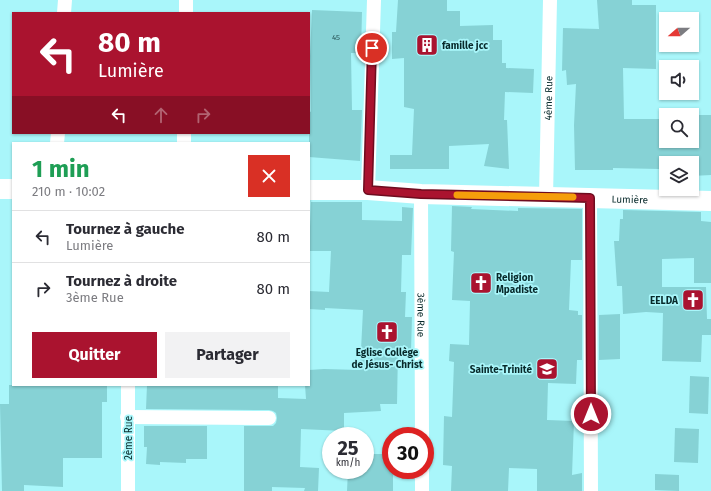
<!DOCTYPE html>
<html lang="fr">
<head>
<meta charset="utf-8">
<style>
  body { margin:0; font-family:"Fira Sans",sans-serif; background:#f2f2f3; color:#2b2b33; height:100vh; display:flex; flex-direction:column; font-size:15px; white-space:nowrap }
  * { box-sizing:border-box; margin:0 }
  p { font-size:13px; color:#7c7c81 }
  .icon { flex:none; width:22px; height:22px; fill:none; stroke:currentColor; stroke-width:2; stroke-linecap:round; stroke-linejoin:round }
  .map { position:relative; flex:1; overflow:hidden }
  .side { position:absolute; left:12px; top:142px; width:298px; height:244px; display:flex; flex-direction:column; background:#fff; border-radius:0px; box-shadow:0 1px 3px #0004 }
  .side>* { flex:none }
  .guide { position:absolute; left:12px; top:12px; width:298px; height:122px; border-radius:0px; box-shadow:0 1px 3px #0004; background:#aa132f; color:#fff; overflow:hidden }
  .needle { width:26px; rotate:250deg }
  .fabs { position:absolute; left:659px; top:12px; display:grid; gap:8px }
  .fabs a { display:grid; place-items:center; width:40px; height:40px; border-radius:0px; background:#fff; box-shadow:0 1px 3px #0004; font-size:20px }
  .speed { position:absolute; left:322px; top:427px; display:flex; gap:8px; font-size:20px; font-weight:700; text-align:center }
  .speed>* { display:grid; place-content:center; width:52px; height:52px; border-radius:50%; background:#fff; box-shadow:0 1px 3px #0004; line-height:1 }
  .speed small { font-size:10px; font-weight:400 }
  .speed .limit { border:6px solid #d22; background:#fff; color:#111 }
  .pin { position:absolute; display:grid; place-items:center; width:34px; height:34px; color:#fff; margin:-17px; border:2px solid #fff; border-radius:50%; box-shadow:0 1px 4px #0007 }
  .me { position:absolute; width:44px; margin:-22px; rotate:0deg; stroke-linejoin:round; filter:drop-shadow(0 0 3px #0008) }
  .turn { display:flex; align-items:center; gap:14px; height:84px; padding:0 20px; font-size:18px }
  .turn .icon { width:52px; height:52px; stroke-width:2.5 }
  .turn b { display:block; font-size:28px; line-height:34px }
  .lanes { display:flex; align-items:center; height:38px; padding:0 20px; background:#0003; justify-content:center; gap:20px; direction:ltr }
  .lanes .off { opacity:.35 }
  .round { display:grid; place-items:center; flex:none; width:42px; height:42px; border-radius:0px; background:#f2f2f3 }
  .head { display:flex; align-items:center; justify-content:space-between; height:68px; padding:0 20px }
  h1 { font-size:24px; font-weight:700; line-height:30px; color:#1e9e55 }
  .primary-button { display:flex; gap:8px; margin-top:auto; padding:8px 20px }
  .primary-button a { flex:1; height:46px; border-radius:0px; background:#aa132f; color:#fff; font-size:16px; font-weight:700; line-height:46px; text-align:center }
  .primary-button a+a { background:#f2f2f3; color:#2b2b33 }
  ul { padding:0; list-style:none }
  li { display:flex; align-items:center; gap:12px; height:52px; padding:0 20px; border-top:1px solid #e1e1e2 }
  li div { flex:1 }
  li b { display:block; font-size:15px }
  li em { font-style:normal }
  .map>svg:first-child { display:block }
  .building { fill:#86d2d5 }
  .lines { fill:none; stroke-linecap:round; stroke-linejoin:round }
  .street { stroke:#fff; stroke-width:14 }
  .secondary { stroke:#fff; stroke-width:20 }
  .route-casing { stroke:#6e0c1f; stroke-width:10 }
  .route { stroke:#aa132f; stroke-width:7 }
  .slow { stroke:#f59e0b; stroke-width:7 }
  .labels { text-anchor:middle; stroke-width:3.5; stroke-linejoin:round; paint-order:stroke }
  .number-label { font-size:8px; fill:#275355 }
  .poi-label { font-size:10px; font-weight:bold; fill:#07292a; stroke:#a9f6fa; text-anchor:start }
  .street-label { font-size:10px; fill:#07292a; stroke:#a9f6fa }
</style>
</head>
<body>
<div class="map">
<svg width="711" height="491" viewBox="0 0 711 491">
  <rect width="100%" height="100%" fill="#a9f6fa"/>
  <g class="building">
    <path d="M398,0H447V11H460V26L493,25V40H502V63H506V68L534,69L533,93L505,92L504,120H507L509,169L484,166L489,144L449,146V169H390V155H412L414,109L404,107V58L392,59V32H396Z"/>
    <path d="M597,0H632V5H656V69L623,68L624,119H665V115H674H666V141H692V115H711V175L692,176V163H666V176H659V169L613,168V170H575L574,125L576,84L567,85L566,70L562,71L563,28L599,29Z"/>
    <path d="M312,10L362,12L361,53H351L352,110H362L360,161L309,157V111L311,112L310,56Z"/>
    <path d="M311,202H362V220L402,221V207L413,208L411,255H402L401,292H406L405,317H412L411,350L398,349L397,404H380L381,411L344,413V431L301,429L300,467L319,468L318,491H304L305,488L272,487V491H244V426H273L276,423L277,418L276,413L273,411L269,410L146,409L147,385H278V398L306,399L305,385H309V370L324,369L360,370L363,310L325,308V310L309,309V291L329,292L331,251H309Z"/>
    <path d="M452,206L472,207L471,209L518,211V208L582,209V260H571L569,310L578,311V315H582V360H577L576,384L548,383L547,420L574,421L572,475L582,473V491H537V469L509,468L508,491H451L452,466L443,465L444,416L452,417L454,362L449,361L450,344L469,345L470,301L452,300L454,252L451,251Z"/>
    <path d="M623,210L701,212V221L711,222V283H694V258L662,259V287H706L707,319H711V335H702L701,362L662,361L663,313L646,312L623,314L622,286H617L614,241H619L620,219H623Z"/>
    <path d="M620,314V359L599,360V315Z"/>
    <path d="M690,376L709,377L708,414L689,413Z"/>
    <path d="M9,385H107V402H102V458H63V487L24,485V491H2L0,404H9Z"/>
    <path d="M144,426H207V459H186V463L160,462V465L146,464L147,447H144Z"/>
    <path d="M675,428L699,429L698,463L674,462Z"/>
    <path d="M365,454H391V470H393V491H347L348,470H365Z"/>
    <path d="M655,474L679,475V491L655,490Z"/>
  </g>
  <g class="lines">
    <g class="street">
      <path d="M64,13L65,0"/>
      <path d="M186,13V0"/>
      <path d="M57,143L58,133"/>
      <path d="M184,143V133"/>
      <path d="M368,190L374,0"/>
      <path id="s1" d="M421,194L422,436"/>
      <path id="s2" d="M546,197L550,0"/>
      <path d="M590,198L591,491"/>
      <path d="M127,417L269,418"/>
      <path d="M422,470V491"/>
      <path d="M128,491V385"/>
    </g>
    <g class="secondary">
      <path d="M0,189H13"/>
      <path id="s3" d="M309,190H368L421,194L711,201"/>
    </g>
  </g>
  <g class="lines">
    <g class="route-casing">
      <path id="route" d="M372,48L368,190L421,194L590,198L591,414"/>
    </g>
    <use href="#route" class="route"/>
    <path class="slow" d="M457,195L573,197"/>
  </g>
  <defs>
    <g id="building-square" transform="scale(1.15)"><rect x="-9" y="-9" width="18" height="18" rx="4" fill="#aa132f" stroke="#a9f6fa"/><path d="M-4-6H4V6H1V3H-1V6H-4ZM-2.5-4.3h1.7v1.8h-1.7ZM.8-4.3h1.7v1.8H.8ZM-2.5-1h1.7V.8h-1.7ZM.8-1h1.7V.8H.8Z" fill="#fff"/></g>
    <g id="church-square" transform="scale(1.15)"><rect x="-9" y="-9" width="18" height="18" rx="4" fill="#aa132f" stroke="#a9f6fa"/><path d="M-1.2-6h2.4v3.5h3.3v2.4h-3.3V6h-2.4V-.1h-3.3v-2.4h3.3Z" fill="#fff"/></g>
    <g id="school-square" transform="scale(1.15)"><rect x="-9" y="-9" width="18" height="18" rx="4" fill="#aa132f" stroke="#a9f6fa"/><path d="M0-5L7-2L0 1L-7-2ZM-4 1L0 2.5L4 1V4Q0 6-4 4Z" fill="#fff"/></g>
  </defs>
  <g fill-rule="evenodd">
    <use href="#building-square" x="427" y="45"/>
    <use href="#church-square" x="481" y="283"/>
    <use href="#church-square" x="693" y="300"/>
    <use href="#church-square" x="387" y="332"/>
    <use href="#school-square" x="547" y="369"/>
  </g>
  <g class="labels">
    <g class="number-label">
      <text x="336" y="40">45</text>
    </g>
    <g class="poi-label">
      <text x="442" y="49">famille jcc</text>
      <text x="496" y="281">Religion<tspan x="496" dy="12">Mpadiste</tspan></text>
      <text x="678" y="304" text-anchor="end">EELDA</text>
      <text x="387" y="356" text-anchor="middle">Eglise Collège<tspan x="387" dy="12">de Jésus- Christ</tspan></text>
      <text x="532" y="373" text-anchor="end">Sainte-Trinité</text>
    </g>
    <g class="street-label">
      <text dy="4" stroke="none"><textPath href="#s2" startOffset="99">4ème Rue</textPath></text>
      <text dy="4" stroke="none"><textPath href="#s3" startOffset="321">Lumière</textPath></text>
      <text dy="4" stroke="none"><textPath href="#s1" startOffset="121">3ème Rue</textPath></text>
      <text transform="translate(128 438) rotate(-90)" y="4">2ème Rue</text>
    </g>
  </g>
</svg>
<div class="fabs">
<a><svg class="needle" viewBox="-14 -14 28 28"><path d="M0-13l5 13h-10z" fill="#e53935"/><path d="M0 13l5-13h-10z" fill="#7c7c81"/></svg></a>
<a><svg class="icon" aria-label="sound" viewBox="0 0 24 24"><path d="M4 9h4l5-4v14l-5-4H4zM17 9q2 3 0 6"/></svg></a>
<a><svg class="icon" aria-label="search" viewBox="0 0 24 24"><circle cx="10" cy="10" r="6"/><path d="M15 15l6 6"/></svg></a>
<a><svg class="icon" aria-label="layers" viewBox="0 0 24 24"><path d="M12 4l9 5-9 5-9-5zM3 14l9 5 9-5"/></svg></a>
</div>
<div class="speed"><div>25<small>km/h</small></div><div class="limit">30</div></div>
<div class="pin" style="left:372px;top:48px;background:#d93025"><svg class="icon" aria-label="arrive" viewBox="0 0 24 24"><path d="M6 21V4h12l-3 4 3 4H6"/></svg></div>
<svg class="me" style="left:591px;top:414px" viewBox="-20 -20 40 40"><circle r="17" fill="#aa132f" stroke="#fff" stroke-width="3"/><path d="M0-11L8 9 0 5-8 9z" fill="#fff"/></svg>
<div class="guide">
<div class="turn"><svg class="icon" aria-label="left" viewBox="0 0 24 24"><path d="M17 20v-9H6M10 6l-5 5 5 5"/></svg><div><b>80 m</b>Lumière</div></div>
<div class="lanes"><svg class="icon" aria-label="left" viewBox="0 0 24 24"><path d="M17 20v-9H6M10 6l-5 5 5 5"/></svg><svg class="icon off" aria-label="ahead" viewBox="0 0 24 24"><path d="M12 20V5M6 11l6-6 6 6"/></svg><svg class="icon off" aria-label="right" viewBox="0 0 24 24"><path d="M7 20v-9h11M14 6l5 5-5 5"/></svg></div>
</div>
<section class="side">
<div class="head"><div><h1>1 min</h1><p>210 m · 10:02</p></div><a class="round" style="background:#d93025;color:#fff"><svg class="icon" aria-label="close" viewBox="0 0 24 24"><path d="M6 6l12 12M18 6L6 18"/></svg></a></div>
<ul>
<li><svg class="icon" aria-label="left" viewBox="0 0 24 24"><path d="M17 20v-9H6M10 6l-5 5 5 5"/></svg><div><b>Tournez à gauche</b><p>Lumière</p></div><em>80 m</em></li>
<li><svg class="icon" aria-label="right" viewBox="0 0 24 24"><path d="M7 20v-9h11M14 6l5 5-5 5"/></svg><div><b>Tournez à droite</b><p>3ème Rue</p></div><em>80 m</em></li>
</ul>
<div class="primary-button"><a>Quitter</a><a>Partager</a></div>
</section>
</div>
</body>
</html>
